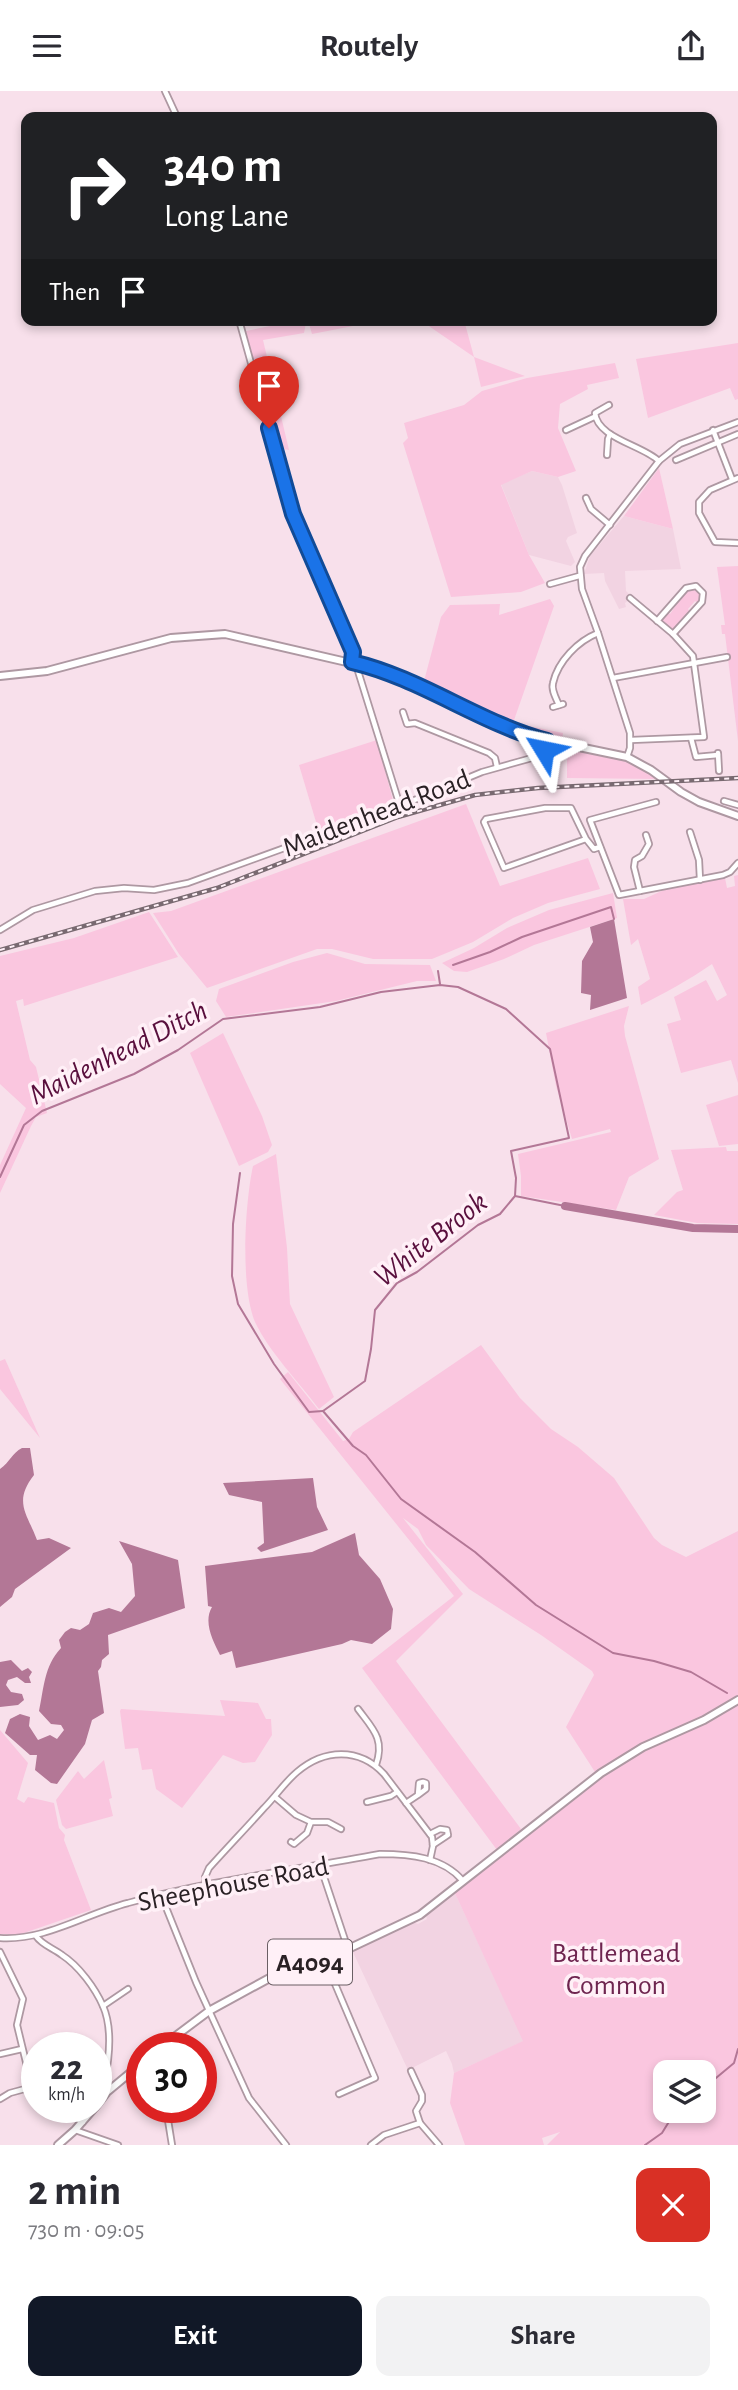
<!DOCTYPE html>
<html lang="en">
<head>
<meta charset="utf-8">
<style>
  body { margin:0; font-family:"Alegreya Sans",sans-serif; background:#f2f2f3; color:#2b2b33; height:100vh; display:flex; flex-direction:column; font-size:26px; white-space:nowrap }
  * { box-sizing:border-box; margin:0 }
  p { font-size:23px; color:#7c7c81 }
  .icon { flex:none; width:38px; height:38px; fill:none; stroke:currentColor; stroke-width:2; stroke-linecap:round; stroke-linejoin:round }
  .map { position:relative; height:2054px; overflow:hidden }
  .drawer { display:flex; flex-direction:column; background:#fff; flex:1 }
  .drawer>* { flex:none }
  .hud { position:absolute; left:21px; top:21px; width:696px; height:214px; border-radius:14px; box-shadow:0 4px 10px #0003; background:#202124; color:#fff; overflow:hidden }
  .buttons { position:absolute; left:653px; top:1969px; display:grid; gap:14px }
  .buttons a { display:grid; place-items:center; width:63px; height:63px; border-radius:14px; background:#fff; box-shadow:0 4px 10px #0003; font-size:35px }
  .speed { position:absolute; left:21px; top:1941px; display:flex; gap:14px; font-size:35px; font-weight:700; text-align:center }
  .speed>* { display:grid; place-content:center; width:91px; height:91px; border-radius:50%; background:#fff; box-shadow:0 4px 10px #0003; line-height:1 }
  .speed small { font-size:18px; font-weight:400 }
  .speed .limit { border:10px solid #d22; background:#fff; color:#111 }
  .pin { position:absolute; display:grid; place-items:center; width:60px; height:60px; color:#fff; margin:-72px -30px; border-radius:50% 50% 50% 0; rotate:-45deg; box-shadow:0 0 7px #0007 }
  .pin .icon { rotate:45deg }
  .me { position:absolute; width:77px; margin:-38px; rotate:305deg; stroke-linejoin:round; filter:drop-shadow(0 0 5px #0008) }
  .turn { display:flex; align-items:center; gap:24px; height:147px; padding:0 28px; font-size:32px }
  .turn .icon { width:91px; height:91px; stroke-width:2.5 }
  .turn b { display:block; font-size:49px; line-height:60px }
  .then { display:flex; align-items:center; height:66px; padding:0 28px; background:#0003; gap:14px; font-size:26px }
  .round { display:grid; place-items:center; flex:none; width:74px; height:74px; border-radius:14px; background:#f2f2f3 }
  .head { display:flex; align-items:center; justify-content:space-between; height:119px; padding:0 28px }
  h1 { font-size:42px; font-weight:600; line-height:52px }
  .button { display:flex; gap:14px; margin-top:auto; padding:14px 28px }
  .button a { flex:1; height:80px; border-radius:14px; background:#111827; color:#fff; font-size:28px; font-weight:600; line-height:80px; text-align:center }
  .button a+a { background:#f2f2f3; color:#2b2b33 }
  header { display:flex; justify-content:space-between; align-items:center; height:91px; padding:0 28px; background:#fff; font-size:32px; font-weight:600 }
  .map>svg:first-child { display:block }
  .built { fill:#f2d3e2 }
  .green { fill:#fac6df; fill-rule:evenodd }
  .water { fill:#b37796 }
  .lines { fill:none; stroke-linecap:round; stroke-linejoin:round }
  .stream { stroke:#b37796; stroke-width:2 }
  .river { stroke:#b37796; stroke-width:8 }
  .minor-casing { stroke:#ae98a2; stroke-width:8 }
  .secondary-casing { stroke:#ae98a2; stroke-width:10 }
  .primary-casing { stroke:#ae98a2; stroke-width:10 }
  .minor { stroke:#fff; stroke-width:4.5 }
  .secondary { stroke:#fff; stroke-width:6 }
  .primary { stroke:#fff; stroke-width:6 }
  .rail-casing { stroke:#796a71; stroke-width:4.5 }
  .rail { stroke:#fff0f7; stroke-width:2; stroke-dasharray:5; stroke-linecap:butt }
  .route-casing { stroke:#114b97; stroke-width:18 }
  .route { stroke:#1a73e8; stroke-width:12 }
  .labels { text-anchor:middle; stroke-width:7; stroke-linejoin:round; paint-order:stroke }
  .shield { fill:#fff0f7; stroke:#6a5f64; stroke-width:2 }
  .shield-label { font-size:26px; font-weight:bold; fill:#2a2125 }
  .street-label { font-size:28px; fill:#2a2125; stroke:#fff0f7 }
  .park-label { font-size:28px; fill:#6e244f; stroke:#fff0f7 }
  .water-label { font-size:30px; font-style:italic; fill:#590f3d; stroke:#fff0f7 }
</style>
</head>
<body>
<header><svg class="icon" aria-label="menu" viewBox="0 0 24 24"><path d="M4 6h16M4 12h16M4 18h16"/></svg>Routely<svg class="icon" aria-label="share" viewBox="0 0 24 24"><path d="M12 15V3M7 8l5-5 5 5M5 13v7h14v-7"/></svg></header>
<div class="map">
<svg width="738" height="2054" viewBox="0 0 738 2054">
  <rect width="100%" height="100%" fill="#f8e0eb"/>
  <g class="built">
    <path d="M532,380L558,386L562,394L577,442L568,446L566,450L575,471L571,475L529,464L501,393Z"/>
    <path d="M624,425L673,438L681,478L625,480L626,500L632,506L625,512L626,516L619,518L605,490L604,482L584,483L590,465Z"/>
    <path d="M453,1798L524,1950L454,1982L452,1973L446,1960L408,1979L352,1859L410,1830L418,1833L427,1828L426,1825Z"/>
  </g>
  <g class="green">
    <path d="M300,229L306,232L304,242L263,249L289,359L277,357L254,277L246,240Z"/>
    <path d="M311,229H384L312,243L309,233Z"/>
    <path d="M420,229H464L474,266L525,285L481,296L474,266Z"/>
    <path d="M738,252V308L735,309L730,297L648,327L636,268Z"/>
    <path d="M615,272L619,287L587,294L588,298L560,313L558,337L576,380L558,386L532,380L501,394L529,464L545,492L521,501L451,506L403,352L408,347L404,332L464,314L482,300L527,287Z"/>
    <path d="M659,377L673,438L624,425Z"/>
    <path d="M738,475V650L725,543H722L721,534H725L717,476Z"/>
    <path d="M694,496L701,502L698,512L695,510L688,518L690,521L672,540L662,531L667,521L670,523L688,497Z"/>
    <path d="M550,508L554,515L513,632L563,642L562,651C511,638 471,612 424,590L441,526L450,514L500,513L499,524Z"/>
    <path d="M377,649L394,713L319,741L299,674Z"/>
    <path d="M564,658L624,668L658,688L567,687V666Z"/>
    <path d="M466,713L500,795L588,767L600,798L548,812L513,827L473,851L432,868H373L332,858H317L207,897L179,863L153,822L171,820Z"/>
    <path d="M738,784V992L731,969L681,982L667,933L681,929L674,906L706,889L717,910L727,904L712,873C689,889 665,902 641,914L638,896L650,888L638,848L631,854L623,808H644L666,798L725,787L727,797L735,795L734,785Z"/>
    <path d="M613,802L617,827L534,854L504,868L467,881L454,880L442,872L474,857L507,837L549,819Z"/>
    <path d="M149,821L178,866L24,915L23,908L16,910L30,969L36,976L47,1022L36,1026L31,1035L0,1102V1074L26,1017L0,993V865L74,847Z"/>
    <path d="M327,862L365,873L430,874L436,890H417L336,910L226,926L216,910L219,898L293,871Z"/>
    <path d="M629,915L624,935L625,945L659,1068L629,1086L616,1119L521,1105V1085L518,1063L611,1041L610,1038L572,1048L556,995L546,942Z"/>
    <path d="M223,942L262,1025L272,1054L268,1061L239,1075L190,962Z"/>
    <path d="M738,1004V1053L719,1055L706,1014Z"/>
    <path d="M726,1056L727,1060H738V1133L697,1132L654,1124L677,1101L683,1099L671,1059Z"/>
    <path d="M276,1063L287,1157L290,1213L334,1306L319,1318C299,1291 269,1261 255,1231C240,1195 245,1112 253,1075Z"/>
    <path d="M481,1254L520,1307L551,1338L578,1356L614,1387L654,1447L662,1454L686,1466L738,1440V2054H547L560,2041L542,2047L544,2054H465L450,2012L454,1982L523,1950L453,1798L602,1682L599,1679L595,1681L566,1636L594,1584L592,1580L541,1544L469,1498L426,1454L418,1438L403,1427L463,1503L396,1570L521,1738L497,1759L362,1577L454,1505L280,1288L288,1281L343,1350L349,1348L353,1341ZM665,1981H704V2020H665Z"/>
    <path d="M5,1268L40,1347L0,1298V1270Z"/>
    <path d="M220,1609L258,1612L266,1628H271L272,1644L255,1671L243,1672L223,1664L182,1717L156,1698L152,1678L142,1679L138,1657L125,1658L120,1620L121,1618L225,1625Z"/>
    <path d="M0,1639L28,1672L17,1708L24,1712L28,1706L54,1712L59,1737L65,1744L64,1749L91,1819L18,1844L0,1843Z"/>
    <path d="M104,1669L112,1707L109,1708L113,1725L66,1738L62,1734L56,1709L78,1680L84,1688Z"/>
  </g>
  <g class="water">
    <path d="M614,828L627,907L590,919L591,904L581,902L582,870L593,851L590,836Z"/>
    <path d="M22,1357H30L34,1384C13,1411 27,1422 37,1449L49,1447L71,1457L15,1498L12,1506L0,1516V1378C10,1371 12,1362 22,1357Z"/>
    <path d="M313,1387L317,1416L328,1439L261,1461L257,1457L264,1452L262,1411L229,1404L223,1392Z"/>
    <path d="M355,1442L359,1464L380,1488L393,1518L391,1538L372,1553L351,1549L342,1553L236,1577L232,1560L220,1564C213,1550 203,1531 212,1516L208,1515L205,1475L312,1461Z"/>
    <path d="M119,1450L178,1469L185,1517L108,1544L109,1563L102,1569L101,1576L98,1580L104,1622L92,1629L85,1653L57,1693L51,1692L35,1679L37,1664H30L5,1642L10,1628L20,1623L30,1626L29,1635L38,1649L50,1644L57,1648L64,1639L61,1634L51,1633L39,1620C44,1597 44,1575 61,1557L59,1549L65,1541L71,1537L80,1539L89,1533L93,1522L109,1517L121,1521L135,1505L132,1473Z"/>
    <path d="M11,1569L22,1580L28,1577L32,1581L29,1586L31,1592H25L17,1586L8,1589L6,1594L11,1601L22,1603L24,1609L18,1614L0,1616V1571Z"/>
  </g>
  <g class="lines">
    <g class="stream">
      <path d="M453,874L490,861L522,846L611,816L614,828"/>
      <path d="M438,880L440,893"/>
      <path d="M240,1082L233,1133L232,1185L238,1213L274,1273L309,1321L323,1320"/>
      <path d="M0,1086L24,1034L42,1020L134,983L178,959L223,928L320,916L381,901L440,894L458,896L506,918L550,958L569,1047L511,1060L516,1087L515,1105L500,1123L478,1134L417,1181L397,1192L375,1219L371,1258L365,1290L323,1320L353,1355L366,1364L401,1408L475,1461L536,1514L613,1562L654,1570L691,1581L727,1602"/>
      <path d="M515,1105L565,1115"/>
      <path d="M704,1997L734,1972L738,1958"/>
      <path d="M645,2054L662,2042L670,2029L685,2020"/>
    </g>
    <path class="river" d="M565,1115L693,1137L738,1138"/>
    <g class="minor-casing">
      <g id="minor">
        <path d="M165,0L177,26"/>
        <path d="M239,229L293,423L353,561L352,571"/>
        <path d="M609,314L595,322C597,347 642,354 659,370"/>
        <path d="M566,339L594,326"/>
        <path d="M713,339L732,388"/>
        <path d="M607,364L608,348L610,343"/>
        <path d="M676,369L738,343"/>
        <path d="M738,387L710,399L699,411V422L715,451L738,452"/>
        <path d="M586,407L591,418L610,434"/>
        <path d="M550,493L579,485"/>
        <path d="M630,507L673,543L693,565L704,646L631,649"/>
        <path d="M657,530L686,497L696,495L703,502L702,511L673,543"/>
        <path d="M358,573V580L400,715"/>
        <path d="M613,587L727,566"/>
        <path d="M559,614C556,607 551,599 553,592C558,570 578,550 598,542"/>
        <path d="M553,616L563,613"/>
        <path d="M403,621L407,633L415,632L489,662L495,667L497,676"/>
        <path d="M691,647L696,666L718,664"/>
        <path d="M718,662L719,680"/>
        <path d="M627,666L630,657V642L598,542L582,498L580,476L585,465L659,370L680,353L738,331"/>
        <path d="M724,710L738,714"/>
        <path d="M656,711L590,729L619,804L723,784L730,781L738,772"/>
        <path d="M690,741L699,769L700,789"/>
        <path d="M586,748L504,777L484,731L486,728L545,717H571L586,748L594,758L600,756"/>
        <path d="M640,800L634,776L635,769L642,765L649,753L646,744"/>
        <path d="M0,839L33,819L95,800L124,797L154,799L188,792L400,715L482,681L539,665L547,650"/>
        <path d="M358,1618C373,1638 385,1648 376,1674"/>
        <path d="M275,1706L296,1724L311,1731H328L341,1738"/>
        <path d="M367,1711L391,1705L397,1701"/>
        <path d="M406,1712L418,1704L419,1692L423,1691L426,1692V1698L418,1704"/>
        <path d="M430,1743L440,1738L447,1739L448,1744L433,1754"/>
        <path d="M291,1751L294,1753L307,1742L311,1731"/>
        <path d="M320,1774L348,1858"/>
        <path d="M205,1794V1786L209,1777C227,1757 246,1737 264,1717C275,1706 285,1691 297,1681C324,1658 359,1656 384,1683L432,1746L433,1755L430,1769"/>
        <path d="M161,1804L196,1891L249,2007L286,2054"/>
        <path d="M36,1845C42,1854 53,1857 62,1864C79,1875 95,1897 103,1915C110,1931 110,1952 108,1969C107,1980 102,1991 107,2001"/>
        <path d="M0,1847C45,1850 85,1823 128,1812C210,1789 296,1779 380,1763C410,1763 443,1766 463,1790"/>
        <path d="M0,1861L23,1908L17,1934L32,1996L37,2005"/>
        <path d="M324,1867L375,1987L339,2003"/>
        <path d="M103,1915L128,1898"/>
        <path d="M0,1963L22,1958"/>
        <path d="M411,1980L422,2004V2010L416,2020L420,2032"/>
        <path d="M0,2008L10,2002L32,1996"/>
        <path d="M54,2016L83,2031"/>
        <path d="M167,2023L172,2054"/>
        <path d="M75,2039L118,2054"/>
        <path d="M371,2054L384,2044L420,2032L439,2054"/>
      </g>
    </g>
    <g class="secondary-casing">
      <path id="secondary" d="M0,585L47,580L171,547L225,543L390,581L531,646L627,666L651,679L681,701L699,711L738,725"/>
    </g>
    <g class="primary-casing">
      <g id="primary">
        <path d="M161,1956L209,1920L277,1883L348,1858L420,1824L601,1682L643,1656L704,1629L738,1609"/>
        <path d="M96,2015L107,2001L142,1972"/>
        <path d="M58,2054L75,2039L95,2016"/>
      </g>
    </g>
    <use href="#minor" class="minor"/>
    <use href="#secondary" class="secondary"/>
    <use href="#primary" class="primary"/>
    <g class="rail-casing">
      <path id="rail" d="M0,859L217,797L398,726L475,704L538,697L738,687"/>
    </g>
    <use href="#rail" class="rail"/>
  </g>
  <g class="lines">
    <g class="route-casing">
      <path id="route" d="M269,337L293,423L353,561L352,571C421,587 479,632 547,650L544,659"/>
    </g>
    <use href="#route" class="route"/>
  </g>
  <g class="labels">
    <rect class="shield" x="268" y="1848.5" width="84" height="45" rx="5"/>
    <g class="shield-label">
      <text x="310" y="1880">A4094</text>
    </g>
    <g class="street-label">
      <text transform="translate(376 721) rotate(-21)" y="10">Maidenhead Road</text>
      <text transform="translate(233 1792) rotate(-11)" y="10">Sheephouse Road</text>
    </g>
    <g class="park-label">
      <text x="616" y="1871">Battlemead<tspan x="616" dy="32">Common</tspan></text>
    </g>
    <g class="water-label">
      <text transform="translate(118 961) rotate(-27)" y="10">Maidenhead Ditch</text>
      <text transform="translate(430 1148) rotate(-38)" y="10">White Brook</text>
    </g>
  </g>
</svg>
<div class="buttons">
<a><svg class="icon" aria-label="layers" viewBox="0 0 24 24"><path d="M12 4l9 5-9 5-9-5zM3 14l9 5 9-5"/></svg></a>
</div>
<div class="speed"><div>22<small>km/h</small></div><div class="limit">30</div></div>
<div class="pin" style="left:269px;top:337px;background:#d93025"><svg class="icon" aria-label="arrive" viewBox="0 0 24 24"><path d="M6 21V4h12l-3 4 3 4H6"/></svg></div>
<svg class="me" style="left:544px;top:659px" viewBox="-20 -20 40 40"><path d="M0-17L14 15 0 8-14 15z" fill="#1a73e8" stroke="#fff" stroke-width="4"/></svg>
<div class="hud">
<div class="turn"><svg class="icon" aria-label="right" viewBox="0 0 24 24"><path d="M7 20v-9h11M14 6l5 5-5 5"/></svg><div><b>340 m</b>Long Lane</div></div>
<div class="then">Then<svg class="icon" aria-label="arrive" viewBox="0 0 24 24"><path d="M6 21V4h12l-3 4 3 4H6"/></svg></div>
</div>
</div>
<section class="drawer">
<div class="head"><div><h1>2 min</h1><p>730 m · 09:05</p></div><a class="round" style="background:#d93025;color:#fff"><svg class="icon" aria-label="close" viewBox="0 0 24 24"><path d="M6 6l12 12M18 6L6 18"/></svg></a></div>
<div class="button"><a>Exit</a><a>Share</a></div>
</section>
</body>
</html>
